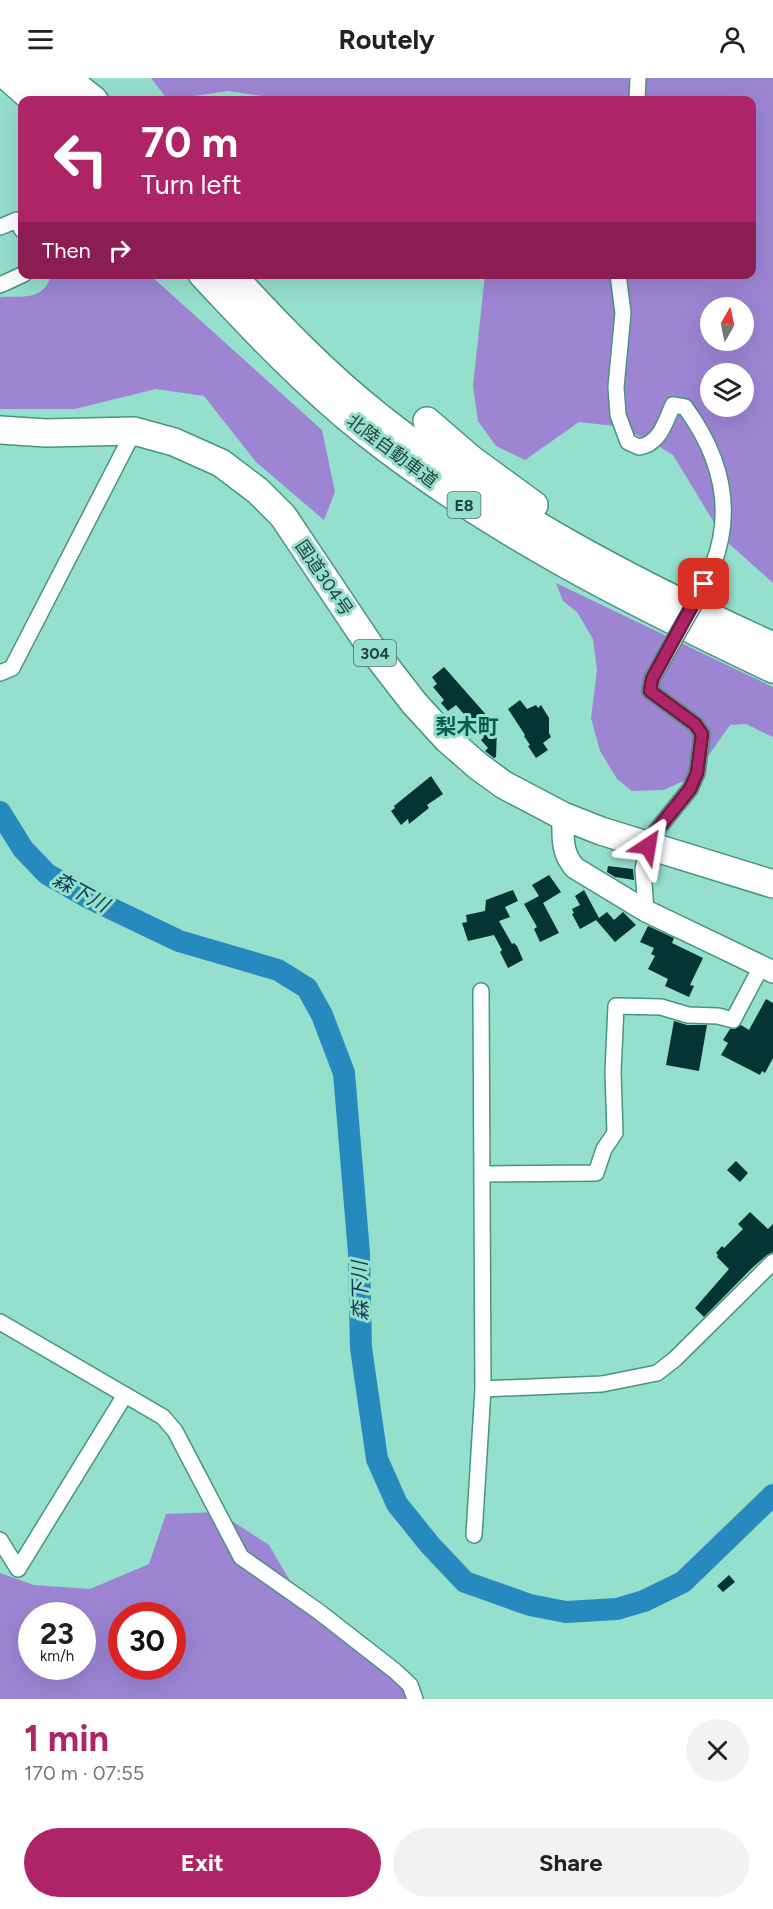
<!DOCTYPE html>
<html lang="en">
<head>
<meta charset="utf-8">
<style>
  body { margin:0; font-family:Figtree,"Noto Sans JP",sans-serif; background:#f2f2f2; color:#222; height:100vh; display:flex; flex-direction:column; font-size:22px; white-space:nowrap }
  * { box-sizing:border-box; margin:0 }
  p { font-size:20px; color:#767676 }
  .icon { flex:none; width:33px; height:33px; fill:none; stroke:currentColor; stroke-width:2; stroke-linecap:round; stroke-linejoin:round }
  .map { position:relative; height:1621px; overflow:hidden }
  .side { display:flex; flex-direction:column; background:#fff; flex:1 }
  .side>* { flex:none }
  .hud { position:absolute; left:18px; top:18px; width:738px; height:183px; border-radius:12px; box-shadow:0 6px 24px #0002; background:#ae2567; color:#fff; overflow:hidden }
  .needle { width:39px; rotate:9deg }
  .controls { position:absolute; left:700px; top:219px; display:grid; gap:12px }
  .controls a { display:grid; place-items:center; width:54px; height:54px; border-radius:50%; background:#fff; box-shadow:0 6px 24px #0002; font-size:30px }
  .speed { position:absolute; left:18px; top:1524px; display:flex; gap:12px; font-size:30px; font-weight:700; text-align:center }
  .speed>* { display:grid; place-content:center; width:78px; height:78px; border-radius:50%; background:#fff; box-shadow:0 6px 24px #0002; line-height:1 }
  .speed small { font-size:15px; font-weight:400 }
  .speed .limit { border:9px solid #d22; background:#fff; color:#111 }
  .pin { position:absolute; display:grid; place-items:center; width:51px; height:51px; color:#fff; margin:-26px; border-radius:12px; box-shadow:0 3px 9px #0006 }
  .me { position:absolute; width:66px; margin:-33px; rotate:33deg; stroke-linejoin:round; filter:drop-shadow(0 0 4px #0008) }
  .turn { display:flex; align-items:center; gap:21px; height:126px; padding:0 24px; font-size:27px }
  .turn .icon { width:78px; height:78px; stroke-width:2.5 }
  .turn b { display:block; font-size:42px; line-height:51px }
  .then { display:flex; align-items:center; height:57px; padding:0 24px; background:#0003; gap:12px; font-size:22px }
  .round { display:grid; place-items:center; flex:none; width:63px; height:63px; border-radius:32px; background:#f2f2f2 }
  .headline { display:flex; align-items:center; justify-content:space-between; height:102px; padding:0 24px }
  h1 { font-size:36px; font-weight:700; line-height:45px; color:#ae2567 }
  .primary-button { display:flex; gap:12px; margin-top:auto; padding:12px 24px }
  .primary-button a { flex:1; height:69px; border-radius:36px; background:#ae2567; color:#fff; font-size:24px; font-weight:700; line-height:69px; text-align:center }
  .primary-button a+a { background:#f2f2f2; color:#222 }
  header { display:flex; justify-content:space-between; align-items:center; height:78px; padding:0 24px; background:#fff; font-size:27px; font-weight:700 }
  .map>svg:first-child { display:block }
  .forest { fill:#9d85d4; fill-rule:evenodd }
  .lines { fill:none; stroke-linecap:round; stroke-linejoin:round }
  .river { stroke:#268abe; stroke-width:22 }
  .building { fill:#053435 }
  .street-casing { stroke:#499382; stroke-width:18 }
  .secondary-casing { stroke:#499382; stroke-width:24 }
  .highway-casing { stroke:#499382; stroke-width:30 }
  .street { stroke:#fff; stroke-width:15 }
  .secondary { stroke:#fff; stroke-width:21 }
  .highway { stroke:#fff; stroke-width:27 }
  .street-bridge-casing { stroke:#499382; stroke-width:18; stroke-linecap:butt }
  .street-bridge { stroke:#fff; stroke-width:15 }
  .route-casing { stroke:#711843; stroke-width:15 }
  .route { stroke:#ae2567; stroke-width:10 }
  .labels { text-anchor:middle; stroke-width:6; stroke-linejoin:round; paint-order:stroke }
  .shield { fill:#95dfcd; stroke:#467268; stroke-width:1.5 }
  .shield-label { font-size:16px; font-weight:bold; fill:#24433c }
  .street-label { font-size:18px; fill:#24433c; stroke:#95dfcd }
  .water-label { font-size:20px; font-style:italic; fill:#123a51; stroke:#95dfcd }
  .quarter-label { font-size:21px; font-weight:bold; fill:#045e4f; stroke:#95dfcd }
</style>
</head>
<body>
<header><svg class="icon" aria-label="menu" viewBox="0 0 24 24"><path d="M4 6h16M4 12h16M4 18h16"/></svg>Routely<svg class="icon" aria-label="person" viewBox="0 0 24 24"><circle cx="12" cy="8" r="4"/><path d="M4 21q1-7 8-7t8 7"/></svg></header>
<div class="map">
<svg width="773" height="1621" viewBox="0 0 773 1621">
  <rect width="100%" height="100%" fill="#95dfcd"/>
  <g class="forest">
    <path d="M151,0H773V505L724,461L673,377L647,361L614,348L579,344L525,382L496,368L478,343L473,308L485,197L752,196V22H289L228,13L168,22ZM711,230H744V262H711ZM711,296H744V328H711Z"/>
    <path d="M51,197H150L322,352L335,414L324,442L256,384L204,318L156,311L75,331H0V219C23,218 44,223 51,197Z"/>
    <path d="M556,505L773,609V659L746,646L730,647L694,698L664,712L632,713L617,701L600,673L591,640L597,592L593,561L577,534L563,523Z"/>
    <path d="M218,1434L269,1467L300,1520L420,1621H0V1495L34,1507L90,1511L149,1486L166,1436ZM32,1538H82V1588H32ZM122,1538H172V1588H122Z"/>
  </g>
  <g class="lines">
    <path class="river" d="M0,734L23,771L47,796L87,819L179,863L278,892L307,910L322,937L344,995L359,1175L361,1270L377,1381L397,1426L430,1467L465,1504L530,1527L566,1534L617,1531L644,1523L683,1504L773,1417"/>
  </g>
  <g class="building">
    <path d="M444,589L489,640L487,641L497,652L496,679L494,680L485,673L488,670L481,662L484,659L456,627L448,633L441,625L444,622L433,609L437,606L432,599Z"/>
    <path d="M520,622L527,631L536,627L538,630L541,627L549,640V655L551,659L543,665L548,672L536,680L528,668L530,667L524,658L525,657L508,631Z"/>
    <path d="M431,698L443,716L427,727L429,730L409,746L408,741L401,747L391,733L395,730L394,728Z"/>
    <path d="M608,788L633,791L634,802L615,799L607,794Z"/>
    <path d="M549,797L561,814L543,825L540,819L559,855L540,864L534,851L537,849L524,826L539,818L532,807Z"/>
    <path d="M513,812L518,823L505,829L510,839L499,843L512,866L514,865L517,868L523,882L508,890L500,874L502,872L494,857L468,863L462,845L467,844L466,837L485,833L486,822Z"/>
    <path d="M584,812L599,840L607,834L614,842L623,834L636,847L615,864L596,842L598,841L580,851L572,836L574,835L572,831L580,827L575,818Z"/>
    <path d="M648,848L674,860L672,865L703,880L690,907L694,908L689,919L665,908L668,901L648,891L655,878L651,876L654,870L640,864Z"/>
    <path d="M766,921L773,925V980L765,995L762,993L760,997L721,977L728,965L723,962L730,951H735L741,947L749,952Z"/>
    <path d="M674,943L687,947H707L699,993L666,987Z"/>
    <path d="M736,1083L748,1095L740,1104L727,1092Z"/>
    <path d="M750,1134L768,1151L773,1146V1174L767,1177L752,1190L704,1239L695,1230L729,1191L717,1179L718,1177L716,1175L722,1168L724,1170L743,1151L738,1146Z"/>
    <path d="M729,1497L735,1504L723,1514L717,1508Z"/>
  </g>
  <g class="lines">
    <g class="street-casing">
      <g id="street">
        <path d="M637,22L638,0"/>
        <path d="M0,149L17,142L22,152"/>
        <path d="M618,196L623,235L616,309L618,337L628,364L639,369C660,366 665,344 673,327L685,329C720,377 735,430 713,487C708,500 701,512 695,525"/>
        <path d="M0,207L24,196"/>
        <path d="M0,595L12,590L134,353"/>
        <path d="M646,833L643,791L648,768L656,753L690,711L697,695L702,656L695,646L650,613L652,601"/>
        <path d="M483,1096L596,1095L604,1071L615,1055L613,994L616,928L661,929L688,937L718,938L733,942L761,889"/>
        <path d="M0,1244L163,1339L175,1353L241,1479L318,1533L395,1593L410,1607L415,1621"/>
        <path d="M483,1311L602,1306L657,1295L675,1281L773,1184"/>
        <path d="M474,1457L483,1311L481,913"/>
        <path d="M0,1462L18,1491L125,1317"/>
      </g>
    </g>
    <g class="secondary-casing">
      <path id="secondary" d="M563,738C563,758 561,775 575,790L646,833L773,894"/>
    </g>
    <g class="highway-casing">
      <g id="highway">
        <path d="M9,0L34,22"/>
        <path d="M41,0L66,22"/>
        <path d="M66,0L94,22"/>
        <path d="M202,196C254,252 306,307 365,354C490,453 630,523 773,591"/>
        <path d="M231,196C277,246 325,296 378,338C498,434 634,505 773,568"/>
        <path d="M427,343L471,381L534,427"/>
        <path d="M0,352L46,355L134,353L174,364L221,385L258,413L283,438L370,568L414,625L447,661L478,688L504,707L563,738L601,753L773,806"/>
      </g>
    </g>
    <use href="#street" class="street"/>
    <use href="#secondary" class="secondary"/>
    <use href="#highway" class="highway"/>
    <g class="street-bridge-casing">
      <path id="street-bridge" d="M652,601L695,525"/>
    </g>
    <use href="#street-bridge" class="street-bridge"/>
  </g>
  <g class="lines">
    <g class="route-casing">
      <path id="route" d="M648,768L656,753L690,711L697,695L702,656L695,646L650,613L652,601L704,506"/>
    </g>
    <use href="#route" class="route"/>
  </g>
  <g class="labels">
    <g class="shield">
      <rect x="447.5" y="414" width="33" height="26" rx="4.5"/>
      <rect x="354" y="562" width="42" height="26" rx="4.5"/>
    </g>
    <g class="shield-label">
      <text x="464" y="433">E8</text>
      <text x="375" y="581">304</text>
    </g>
    <g class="street-label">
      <text transform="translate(392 373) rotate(37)" y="6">北陸自動車道</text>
      <text transform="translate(324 500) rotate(56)" y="6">国道304号</text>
    </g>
    <g class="water-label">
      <text transform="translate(81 814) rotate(29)" y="7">森下川</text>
      <text transform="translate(360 1213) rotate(-91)" y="7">森下川</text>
    </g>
    <g class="quarter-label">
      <text x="467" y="656">梨木町</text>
    </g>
  </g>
</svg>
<div class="controls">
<a><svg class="needle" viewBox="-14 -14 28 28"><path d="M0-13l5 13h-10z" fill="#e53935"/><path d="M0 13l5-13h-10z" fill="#767676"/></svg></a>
<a><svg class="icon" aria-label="layers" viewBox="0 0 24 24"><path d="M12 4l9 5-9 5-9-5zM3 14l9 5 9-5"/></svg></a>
</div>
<div class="speed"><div>23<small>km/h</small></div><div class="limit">30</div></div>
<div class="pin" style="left:704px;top:506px;background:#d93025"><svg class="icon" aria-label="arrive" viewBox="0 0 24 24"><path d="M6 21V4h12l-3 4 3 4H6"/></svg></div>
<svg class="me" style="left:648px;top:768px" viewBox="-20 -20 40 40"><path d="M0-17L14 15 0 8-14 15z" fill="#ae2567" stroke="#fff" stroke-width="4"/></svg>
<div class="hud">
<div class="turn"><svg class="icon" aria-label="left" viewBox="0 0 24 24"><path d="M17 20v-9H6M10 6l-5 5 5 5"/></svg><div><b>70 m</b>Turn left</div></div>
<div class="then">Then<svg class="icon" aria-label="right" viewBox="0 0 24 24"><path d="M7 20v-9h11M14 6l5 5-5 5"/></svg></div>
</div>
</div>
<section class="side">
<div class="headline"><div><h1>1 min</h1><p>170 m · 07:55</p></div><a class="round"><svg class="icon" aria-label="close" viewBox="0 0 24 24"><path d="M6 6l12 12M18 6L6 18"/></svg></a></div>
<div class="primary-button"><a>Exit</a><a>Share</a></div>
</section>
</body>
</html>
